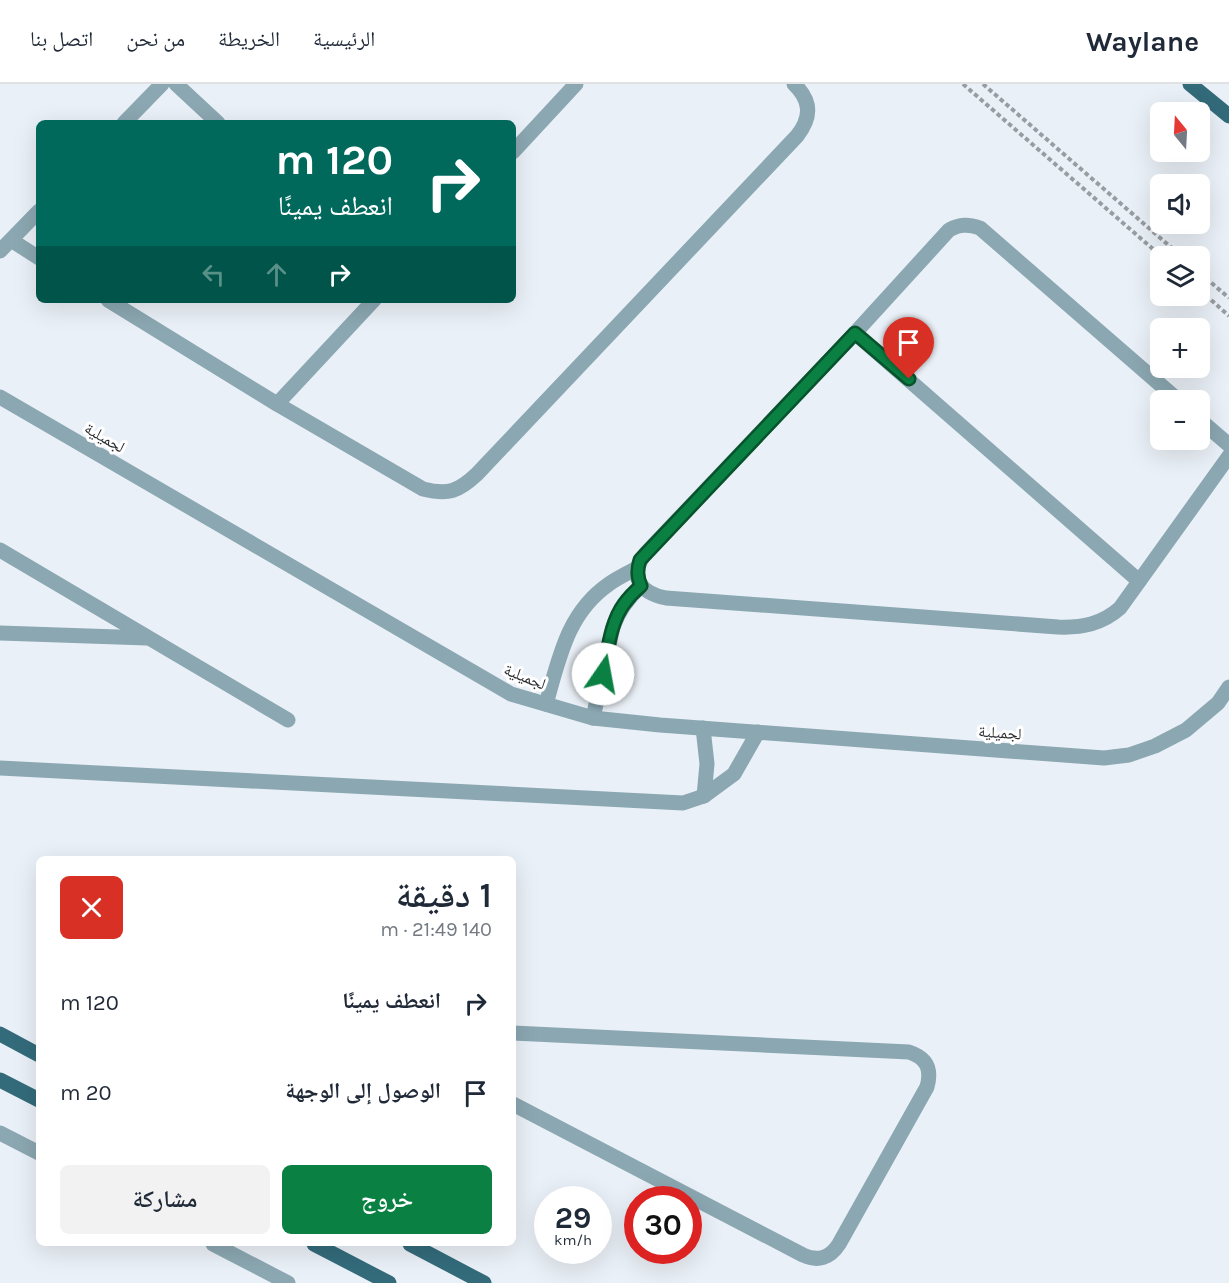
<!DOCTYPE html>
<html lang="ar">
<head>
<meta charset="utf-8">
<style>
  body { margin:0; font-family:Karla,"Noto Naskh Arabic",sans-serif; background:#f2f2f3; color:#1f2937; direction:rtl; height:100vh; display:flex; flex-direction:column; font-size:22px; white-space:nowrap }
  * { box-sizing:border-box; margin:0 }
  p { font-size:20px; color:#747a83 }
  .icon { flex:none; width:33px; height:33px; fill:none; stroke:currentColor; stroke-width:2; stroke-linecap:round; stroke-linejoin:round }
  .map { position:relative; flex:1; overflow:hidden; direction:ltr }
  .sheet { position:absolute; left:36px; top:772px; width:480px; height:390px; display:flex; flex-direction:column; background:#fff; border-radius:9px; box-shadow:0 6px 24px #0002; direction:rtl }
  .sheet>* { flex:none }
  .top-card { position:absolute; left:36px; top:36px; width:480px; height:183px; border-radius:9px; box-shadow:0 6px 24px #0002; direction:rtl; background:#00695c; color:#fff; overflow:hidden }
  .needle { width:39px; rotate:342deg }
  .tools { position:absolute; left:1150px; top:18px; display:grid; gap:12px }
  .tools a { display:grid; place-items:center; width:60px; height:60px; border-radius:9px; background:#fff; box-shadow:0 6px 24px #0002; font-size:30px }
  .speed { position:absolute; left:534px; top:1102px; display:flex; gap:12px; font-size:30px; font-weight:700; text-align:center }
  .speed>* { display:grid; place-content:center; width:78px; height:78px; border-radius:50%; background:#fff; box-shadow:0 6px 24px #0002; line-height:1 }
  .speed small { font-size:15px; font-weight:400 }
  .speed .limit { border:9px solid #d22; background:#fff; color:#111 }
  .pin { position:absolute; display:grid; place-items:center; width:51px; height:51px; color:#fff; margin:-62px -26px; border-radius:50% 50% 50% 0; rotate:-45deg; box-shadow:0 0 6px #0007 }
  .pin .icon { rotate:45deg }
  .me { position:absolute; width:66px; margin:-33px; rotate:12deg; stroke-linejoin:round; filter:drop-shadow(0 0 4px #0008) }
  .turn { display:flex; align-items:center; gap:21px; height:126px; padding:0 24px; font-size:27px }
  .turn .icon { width:78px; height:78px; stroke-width:2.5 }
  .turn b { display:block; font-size:42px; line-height:51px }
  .lanes { display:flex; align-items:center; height:57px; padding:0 24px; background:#0003; justify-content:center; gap:30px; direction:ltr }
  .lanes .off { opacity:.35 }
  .round { display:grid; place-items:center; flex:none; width:63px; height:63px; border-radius:9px; background:#f2f2f3 }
  .summary { display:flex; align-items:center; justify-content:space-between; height:102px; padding:0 24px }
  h1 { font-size:36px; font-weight:600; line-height:45px }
  .primary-button { display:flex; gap:12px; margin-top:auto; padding:12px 24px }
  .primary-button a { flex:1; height:69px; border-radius:9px; background:#0b8043; color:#fff; font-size:24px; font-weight:600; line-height:69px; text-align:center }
  .primary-button a+a { background:#f2f2f3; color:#1f2937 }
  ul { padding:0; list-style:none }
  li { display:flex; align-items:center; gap:18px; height:90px; padding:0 24px }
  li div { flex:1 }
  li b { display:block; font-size:22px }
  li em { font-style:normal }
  header { display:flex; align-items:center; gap:36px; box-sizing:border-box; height:84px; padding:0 30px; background:#fff; border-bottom:2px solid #e0e1e3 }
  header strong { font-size:28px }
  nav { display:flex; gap:33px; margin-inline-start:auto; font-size:21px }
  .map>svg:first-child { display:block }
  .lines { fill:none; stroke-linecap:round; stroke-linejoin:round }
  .path { stroke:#989da2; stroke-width:4; stroke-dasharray:4.5 3; stroke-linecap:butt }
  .minor { stroke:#8ba7b1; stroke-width:15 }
  .major { stroke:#336b7b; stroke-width:15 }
  .route-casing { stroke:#07532c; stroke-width:15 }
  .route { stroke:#0b8043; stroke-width:10 }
  .labels { text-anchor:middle; stroke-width:6; stroke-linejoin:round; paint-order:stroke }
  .street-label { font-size:16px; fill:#27292c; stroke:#fff }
</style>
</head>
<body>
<header>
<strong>Waylane</strong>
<nav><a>الرئيسية</a><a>الخريطة</a><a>من نحن</a><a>اتصل بنا</a></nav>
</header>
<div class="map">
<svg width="1229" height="1199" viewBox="0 0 1229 1199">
  <rect width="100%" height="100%" fill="#eaf0f7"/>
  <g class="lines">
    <g class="path">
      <path d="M963,0L1161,172"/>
      <path d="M983,0L1181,172"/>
      <path d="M1200,189L1229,214"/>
      <path d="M1200,206L1229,232"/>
    </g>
    <g class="minor">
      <path d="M176,0L218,39"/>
      <path d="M124,39L162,0"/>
      <path d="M513,68L576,0"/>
      <path d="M11,156L39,174"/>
      <path d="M0,167L39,127"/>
      <path d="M108,216L277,320L423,405C448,411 458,408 477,390L797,52C812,33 811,16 794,0"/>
      <path d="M855,249L1139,497"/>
      <path d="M0,313L511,610L593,634L660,641L1104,674L1129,671L1155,662L1186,646L1218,619L1229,603"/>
      <path d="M1178,316L980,144C968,140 960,140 949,146L855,249L646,469C627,491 640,509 666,514L1058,543C1082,544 1102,540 1120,524L1229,372"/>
      <path d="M277,320L374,216"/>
      <path d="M1200,336L1229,361"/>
      <path d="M0,466L288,636"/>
      <path d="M0,549L147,554"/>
      <path d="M546,620C559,575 567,529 609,500C617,494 628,489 637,484"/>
      <path d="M593,634L613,543C619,526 628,514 641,502"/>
      <path d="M703,644L707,680L704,712"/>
      <path d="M0,684L683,719L704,712L734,690L758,648"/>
      <path d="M513,949L909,968C927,974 932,985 927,1003L839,1160C830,1174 818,1178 803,1171L513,1020"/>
      <path d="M0,1049L39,1069"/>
      <path d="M213,1160L288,1199"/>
    </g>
    <g class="major">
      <path d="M1190,0L1229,32"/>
      <path d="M0,950L39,971"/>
      <path d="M0,996L39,1016"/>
      <path d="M314,1160L389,1199"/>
      <path d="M410,1160L484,1199"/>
    </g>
  </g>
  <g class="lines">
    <g class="route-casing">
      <path id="route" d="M603,590C608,567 610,539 624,520C629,513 635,507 641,502C637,492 637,486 640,476L855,249L909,295"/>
    </g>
    <use href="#route" class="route"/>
  </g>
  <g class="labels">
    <g class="street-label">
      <text transform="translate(105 353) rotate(30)" y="6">لجميلية</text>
      <text transform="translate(525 592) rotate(22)" y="6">لجميلية</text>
      <text transform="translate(1000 648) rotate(4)" y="6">لجميلية</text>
    </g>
  </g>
</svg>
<div class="tools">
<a><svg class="needle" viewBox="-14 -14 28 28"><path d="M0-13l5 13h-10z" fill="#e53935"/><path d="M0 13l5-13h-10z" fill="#747a83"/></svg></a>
<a><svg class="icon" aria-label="sound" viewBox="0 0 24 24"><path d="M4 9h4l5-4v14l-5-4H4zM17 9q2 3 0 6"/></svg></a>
<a><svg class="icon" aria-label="layers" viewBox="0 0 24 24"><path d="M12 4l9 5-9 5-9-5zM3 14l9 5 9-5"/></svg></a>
<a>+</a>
<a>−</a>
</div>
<div class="speed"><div>29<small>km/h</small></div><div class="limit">30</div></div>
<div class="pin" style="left:909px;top:295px;background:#d93025"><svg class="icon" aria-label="arrive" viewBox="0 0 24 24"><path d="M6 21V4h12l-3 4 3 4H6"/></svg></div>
<svg class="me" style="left:603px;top:590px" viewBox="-20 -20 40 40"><circle r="19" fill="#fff"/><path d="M0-13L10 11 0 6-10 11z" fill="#0b8043"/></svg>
<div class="top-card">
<div class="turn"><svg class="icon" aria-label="right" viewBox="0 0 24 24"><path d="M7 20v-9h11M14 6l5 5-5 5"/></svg><div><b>120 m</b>انعطف يمينًا</div></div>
<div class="lanes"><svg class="icon off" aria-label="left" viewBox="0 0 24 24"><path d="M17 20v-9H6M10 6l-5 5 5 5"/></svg><svg class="icon off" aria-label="ahead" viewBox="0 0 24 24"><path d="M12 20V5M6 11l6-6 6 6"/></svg><svg class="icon" aria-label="right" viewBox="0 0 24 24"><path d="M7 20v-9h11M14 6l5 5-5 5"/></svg></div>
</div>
<section class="sheet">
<div class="summary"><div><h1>1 دقيقة</h1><p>140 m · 21:49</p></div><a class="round" style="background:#d93025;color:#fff"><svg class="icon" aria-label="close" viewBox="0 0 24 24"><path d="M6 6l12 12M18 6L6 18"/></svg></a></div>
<ul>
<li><svg class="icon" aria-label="right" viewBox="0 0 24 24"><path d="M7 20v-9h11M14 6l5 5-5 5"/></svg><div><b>انعطف يمينًا</b></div><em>120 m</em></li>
<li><svg class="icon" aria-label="arrive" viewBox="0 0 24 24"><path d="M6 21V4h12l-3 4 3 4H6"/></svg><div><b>الوصول إلى الوجهة</b></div><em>20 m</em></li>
</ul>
<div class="primary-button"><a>خروج</a><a>مشاركة</a></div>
</section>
</div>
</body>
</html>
